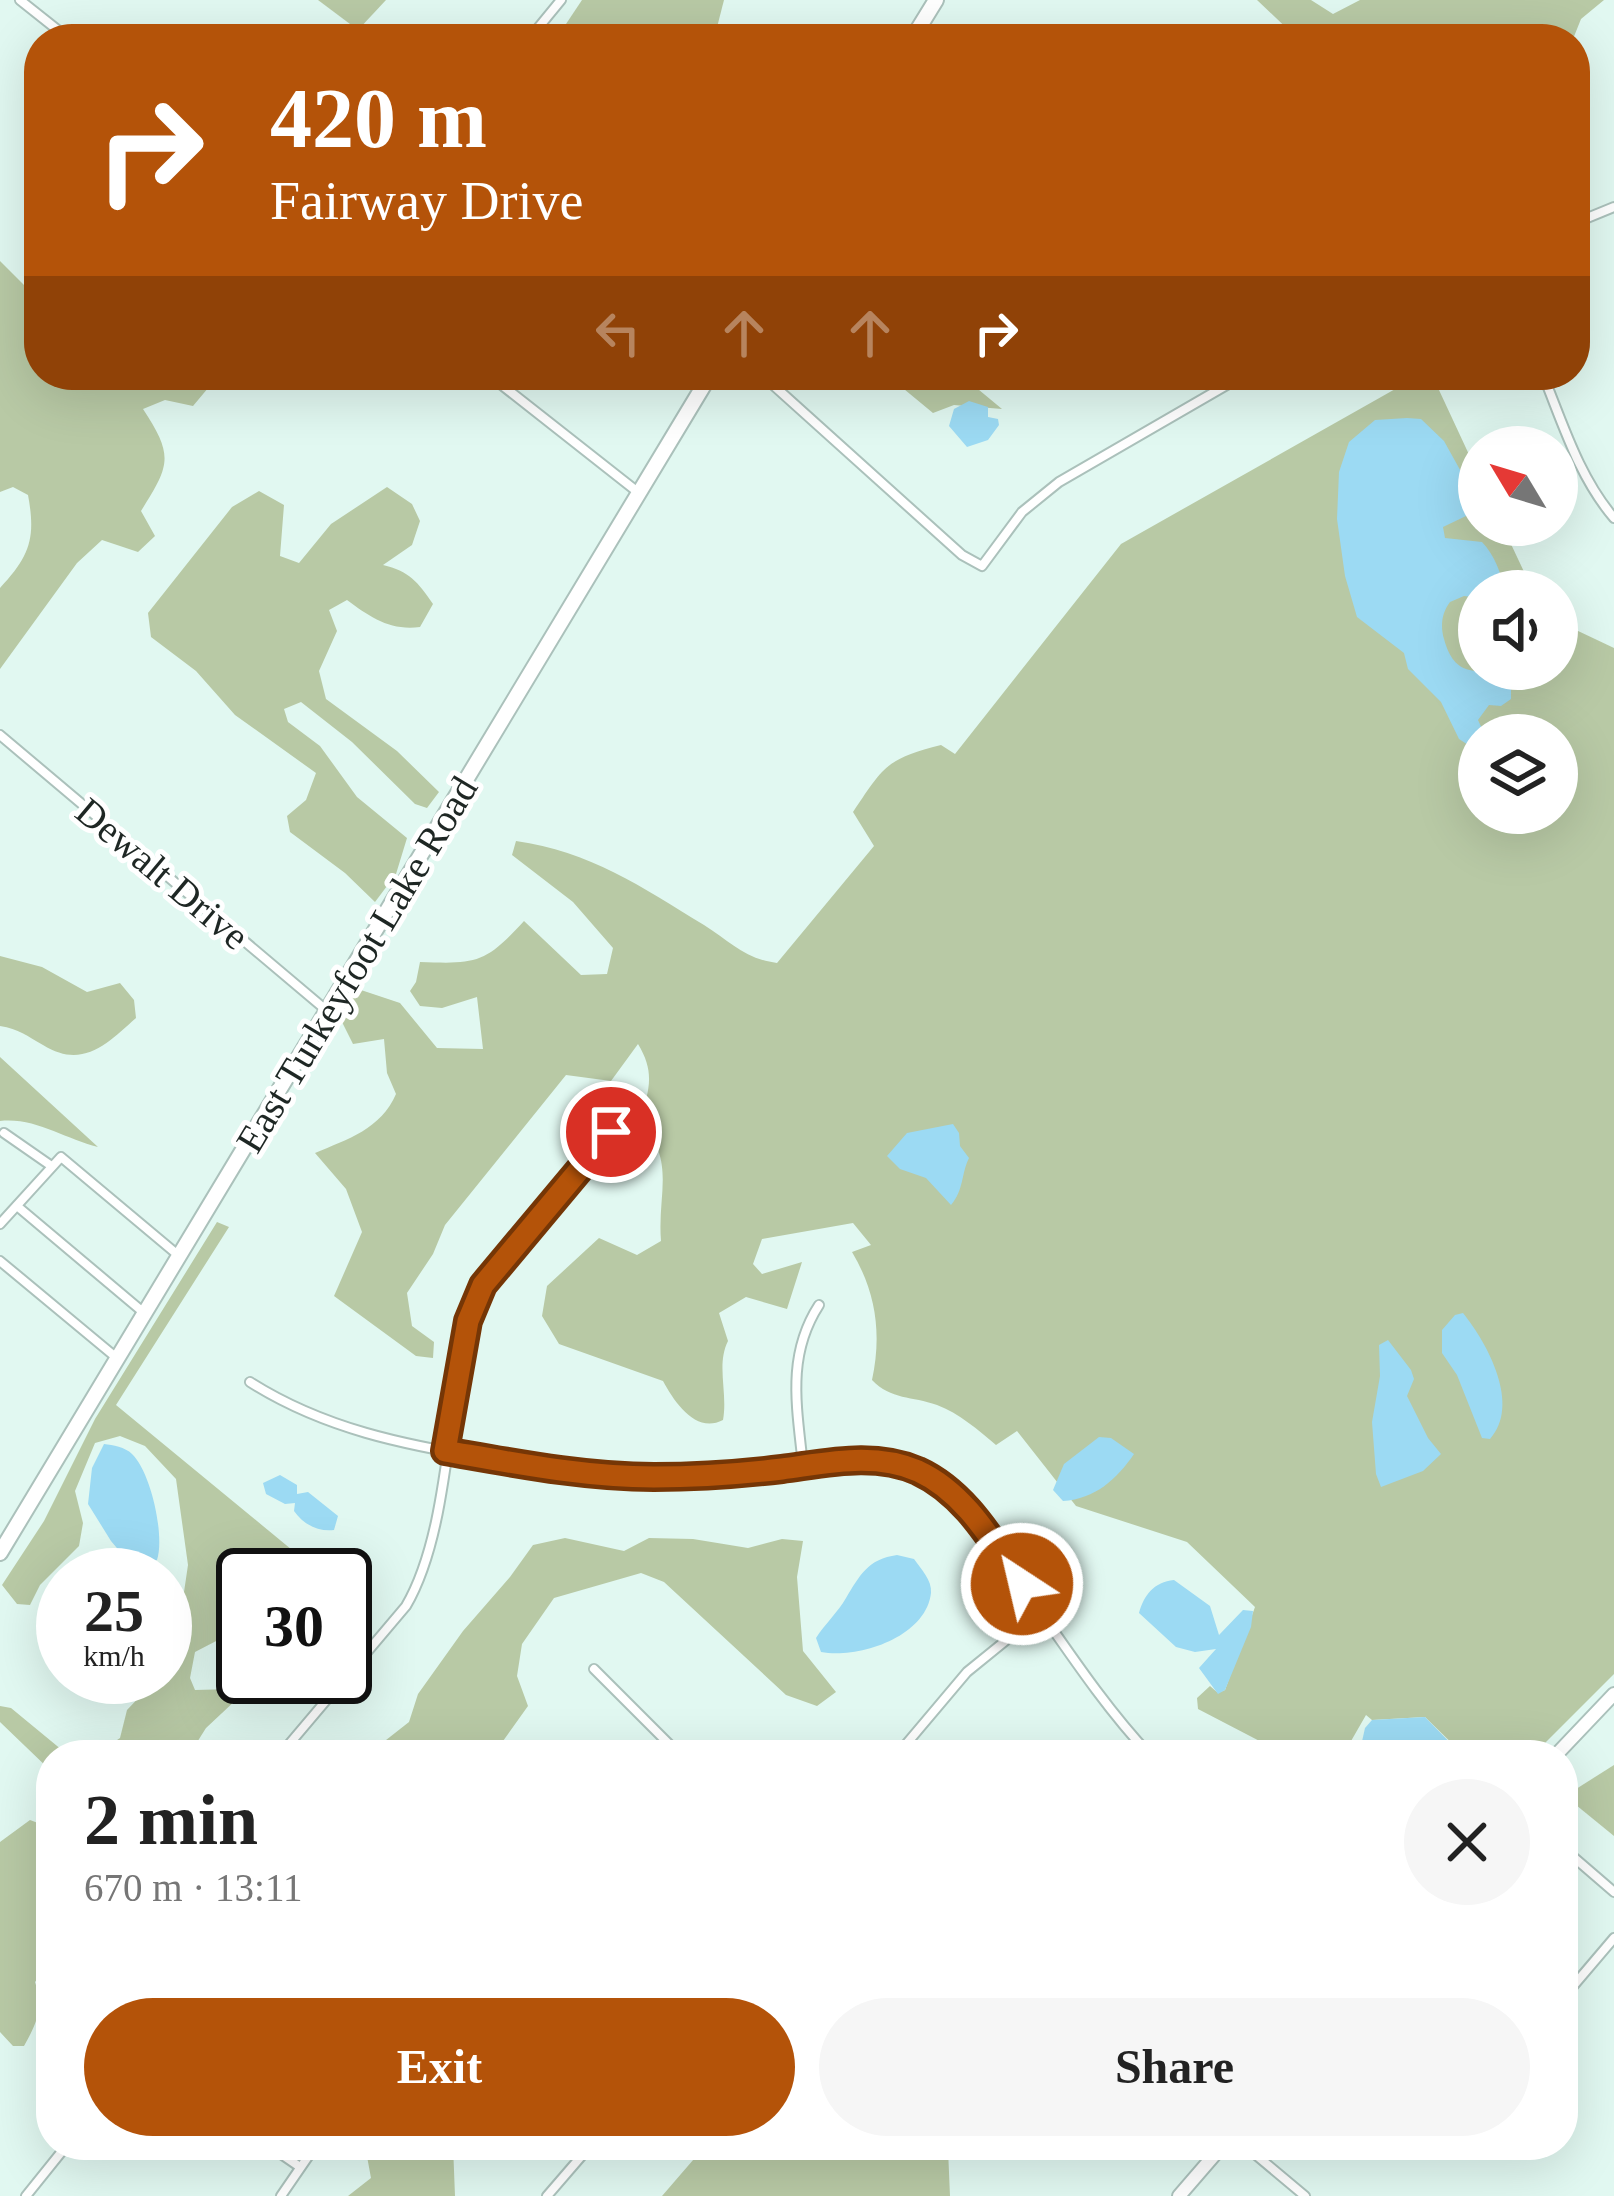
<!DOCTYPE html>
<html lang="en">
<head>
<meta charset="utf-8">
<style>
  body { margin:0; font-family:"Times New Roman",serif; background:#f6f6f6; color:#222; height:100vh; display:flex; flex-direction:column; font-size:45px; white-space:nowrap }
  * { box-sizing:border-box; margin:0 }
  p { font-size:39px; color:#767676 }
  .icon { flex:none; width:66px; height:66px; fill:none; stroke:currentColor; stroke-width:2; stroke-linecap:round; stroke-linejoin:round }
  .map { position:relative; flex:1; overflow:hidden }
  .sheet { position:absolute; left:36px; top:1740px; width:1542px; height:420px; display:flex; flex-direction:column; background:#fff; border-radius:48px; box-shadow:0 12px 48px #0002 }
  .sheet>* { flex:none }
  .guide { position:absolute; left:24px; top:24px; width:1566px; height:366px; border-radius:48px; box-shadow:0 12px 48px #0002; background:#b45309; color:#fff; overflow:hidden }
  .needle { width:78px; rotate:308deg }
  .tools { position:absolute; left:1458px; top:426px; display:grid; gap:24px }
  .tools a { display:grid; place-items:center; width:120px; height:120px; border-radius:50%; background:#fff; box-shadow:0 12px 48px #0002; font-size:60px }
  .speed { position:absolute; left:36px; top:1548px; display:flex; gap:24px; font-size:60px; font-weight:700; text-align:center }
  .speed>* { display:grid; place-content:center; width:156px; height:156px; border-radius:50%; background:#fff; box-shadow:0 12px 48px #0002; line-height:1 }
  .speed small { font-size:30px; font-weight:400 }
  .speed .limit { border:6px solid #111; border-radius:18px; background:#fff; color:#111 }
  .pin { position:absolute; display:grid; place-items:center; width:102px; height:102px; color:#fff; margin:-51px; border:6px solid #fff; border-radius:50%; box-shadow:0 3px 12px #0007 }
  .me { position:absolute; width:132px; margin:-66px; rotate:325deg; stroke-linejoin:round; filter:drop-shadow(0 0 9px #0008) }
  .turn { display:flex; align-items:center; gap:42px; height:252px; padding:0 48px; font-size:54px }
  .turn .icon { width:156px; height:156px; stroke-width:2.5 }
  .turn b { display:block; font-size:84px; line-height:102px }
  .lanes { display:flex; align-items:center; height:114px; padding:0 48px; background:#0003; justify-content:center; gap:60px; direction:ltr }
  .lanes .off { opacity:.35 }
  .round { display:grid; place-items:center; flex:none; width:126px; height:126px; border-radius:63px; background:#f6f6f6 }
  .head { display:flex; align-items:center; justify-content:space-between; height:204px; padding:0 48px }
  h1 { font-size:72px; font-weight:700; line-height:90px }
  .action { display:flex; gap:24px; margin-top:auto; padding:24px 48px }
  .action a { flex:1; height:138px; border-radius:72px; background:#b45309; color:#fff; font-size:48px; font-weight:700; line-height:138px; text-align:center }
  .action a+a { background:#f6f6f6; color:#222 }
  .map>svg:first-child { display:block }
  .green { fill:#b8c9a5; fill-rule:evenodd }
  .water { fill:#9cdaf3 }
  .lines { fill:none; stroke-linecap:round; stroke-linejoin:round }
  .street-casing { stroke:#abc1bb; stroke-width:12 }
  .secondary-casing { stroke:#abc1bb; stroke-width:16 }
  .primary-casing { stroke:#abc1bb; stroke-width:18 }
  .street { stroke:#fff; stroke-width:8 }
  .secondary { stroke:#fff; stroke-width:12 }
  .primary { stroke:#fff; stroke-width:14 }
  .route-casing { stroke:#753606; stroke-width:30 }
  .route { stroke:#b45309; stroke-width:21 }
  .labels { text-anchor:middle; stroke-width:10; stroke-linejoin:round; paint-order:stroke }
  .street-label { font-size:39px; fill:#1e2724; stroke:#fff }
</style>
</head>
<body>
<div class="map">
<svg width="1614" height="2196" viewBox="0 0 1614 2196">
  <rect width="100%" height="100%" fill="#e1f8f1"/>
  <g class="green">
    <path d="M318,0H386L358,30Z"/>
    <path d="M582,0H724L714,39H556Z"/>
    <path d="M1257,0H1311L1333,14L1360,0H1604L1581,19L1573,39H1298Z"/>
    <path d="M0,261L24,285L39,278V375H219L193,406L165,400L143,409C174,456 170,465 141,511L155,536L138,552L102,540L77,563L0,669V588C30,556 36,538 28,495L13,487L0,492Z"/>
    <path d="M887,375H961L1002,409L954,405L933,413Z"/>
    <path d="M1420,375H1432L1479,476V525H1502L1533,591H1479V669H1557V621L1614,648V1674L1539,1749L1532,1755H1464L1425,1717L1372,1720L1366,1715L1343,1755H1277L1273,1748L1198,1709L1197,1698L1210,1686L1218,1693L1225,1690L1255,1607L1187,1542L1076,1506L1017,1431L996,1445C978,1430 959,1413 937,1405C912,1396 891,1400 872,1380C882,1334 876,1292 852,1252L871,1245L853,1223L762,1239L753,1264L762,1274L802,1262L787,1309L746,1297L719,1313L728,1341C716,1365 728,1393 723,1420C696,1434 675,1403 663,1381L559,1344L542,1316L547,1286L599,1238L637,1255L661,1241C657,1193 677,1160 639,1121C650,1090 655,1072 638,1044L611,1081L566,1075L445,1225L433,1254L407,1293L412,1326L434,1342L433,1358L416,1356L334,1296L362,1232L346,1189L315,1153C348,1139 381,1129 396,1094L387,1073L384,1039L353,1044L342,1022L355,988L400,1003L437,1048L483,1049L477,997L442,1008L420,1006L410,991L416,982L420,962C476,964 485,964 524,921L581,975L607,974L613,948L573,902L512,855L516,841C589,851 642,887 704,925C731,942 745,959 777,963L874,846L853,812C884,766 886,759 941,745L955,754L1121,544ZM1479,735H1557V813H1479Z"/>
    <path d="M387,487L412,504L420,521L412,545L383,565C409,571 418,582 433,604L420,627C390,631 370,617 347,600L329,610L337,631L319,671L326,699L397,751L439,792L427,808L415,804L352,742L301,702L284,709L288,722L320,746L357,797L407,838L396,874L375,902L345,873L290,832L287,816L306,800L316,773L235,715L196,671L151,637L148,613L232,507L259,491L284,505L280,556L299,563L331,524Z"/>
    <path d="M0,956L42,967L87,992L120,983L134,1000L136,1018C108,1043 83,1070 43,1045C27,1036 19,1029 0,1026Z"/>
    <path d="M0,1057L98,1147C65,1139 35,1117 0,1121Z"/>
    <path d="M217,1222L229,1227L116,1405L314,1568L309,1575H243V1648L220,1639L195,1652L190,1678L195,1690L233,1689L237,1699L206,1728L189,1755H95L120,1738L127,1710L146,1690H153L154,1677H165V1592H184L188,1565L176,1479L145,1446L120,1436L95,1443L75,1491L83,1523L79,1546L40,1585L30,1605L17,1604L2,1585L44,1521L95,1419Z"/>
    <path d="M565,1538L624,1551L649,1538L693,1539L748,1548L782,1539L803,1541L797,1577L803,1651L836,1692L817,1706L786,1695L664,1582L641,1573L554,1598L522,1644L517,1676L528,1706L493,1755H367L409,1722L418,1694L463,1631L510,1577L533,1545Z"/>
    <path d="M0,1706L11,1708L68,1755H51V1771L0,1722Z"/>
    <path d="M1614,1765V1836L1565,1796Z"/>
    <path d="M30,1820L46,1826L51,1822V1961L35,1982C44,2007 37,2023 24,2046H13L0,2032V1842Z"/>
    <path d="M383,2145H453L455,2196H348L371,2178L366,2151Z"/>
    <path d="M706,2145H951L948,2149L950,2196H662Z"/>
  </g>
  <g class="water">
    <path d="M969,401L988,407V417L998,419L999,425L988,440L967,447L949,426L954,409Z"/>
    <path d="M1407,418L1421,419L1444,441L1474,495L1466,516L1443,527L1445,538L1482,542C1495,556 1501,572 1504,591H1479V598L1464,596L1450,602C1442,613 1440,625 1444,639C1457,686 1483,662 1511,681V699L1501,706L1489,705L1478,720L1485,735H1479V752L1459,739L1441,702L1408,669L1404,653L1357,617L1345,576L1337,519L1339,472L1349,442L1375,420Z"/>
    <path d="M953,1124L959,1133L960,1146L969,1158C961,1174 964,1190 951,1205L926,1178L900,1169L887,1156L907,1133Z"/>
    <path d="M1463,1313C1488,1344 1521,1405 1490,1439L1482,1438L1457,1375L1442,1353V1330L1455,1315Z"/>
    <path d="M1388,1340L1411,1370L1414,1379L1407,1396L1428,1438L1441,1454L1423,1471L1381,1487L1376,1474L1372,1422L1380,1376L1379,1345Z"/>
    <path d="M1099,1437L1111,1438L1134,1454C1117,1479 1095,1499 1063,1501L1053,1490L1064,1464Z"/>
    <path d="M104,1444C113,1445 125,1447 132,1454C151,1472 165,1536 157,1560L132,1566L111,1541L88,1504L92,1468Z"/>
    <path d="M280,1475L297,1485V1494L308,1492L338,1516L334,1530C318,1532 303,1524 294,1511L295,1503L285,1504L266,1494L263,1483Z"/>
    <path d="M897,1555L914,1559C921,1569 932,1580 931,1593C926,1637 859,1659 821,1652L816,1638C825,1624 838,1612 846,1598C860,1575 868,1559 897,1555Z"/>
    <path d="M1174,1580L1210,1606L1219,1635L1243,1610L1253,1611L1251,1627L1225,1690L1218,1694L1199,1668L1216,1649L1195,1652L1176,1647L1139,1613C1144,1595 1154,1582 1174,1580Z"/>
    <path d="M1425,1717L1462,1755H1359L1365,1728L1372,1720Z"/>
  </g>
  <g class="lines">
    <g class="street-casing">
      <g id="street">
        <path d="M20,0L69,39"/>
        <path d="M529,39L561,0"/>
        <path d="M1575,223L1614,207"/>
        <path d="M489,375L639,493"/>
        <path d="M762,375L962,555L982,566L1022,512L1059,482L1244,375"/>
        <path d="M1543,375C1563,424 1579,477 1614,518"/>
        <path d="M0,735L326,1010"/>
        <path d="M4,1133L50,1165"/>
        <path d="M17,1206L143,1312"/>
        <path d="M0,1224L61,1157L178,1255"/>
        <path d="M0,1261L118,1359"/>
        <path d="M250,1382C324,1429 405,1445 490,1459C556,1470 622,1479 690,1477C764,1475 864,1439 931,1478C970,1501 994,1544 1019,1581C1061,1640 1101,1703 1150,1755"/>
        <path d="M803,1466C797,1407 786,1356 819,1305"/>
        <path d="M594,1669L680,1755"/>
        <path d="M280,1755L406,1606C443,1543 447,1440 460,1366C464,1345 466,1323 474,1304C495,1251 573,1179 611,1132"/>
        <path d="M897,1755L967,1672L1041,1612"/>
        <path d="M1563,1848L1614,1892"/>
        <path d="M1563,1998L1614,1938"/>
        <path d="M268,2145L300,2167"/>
        <path d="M1244,2145L1305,2196"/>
        <path d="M26,2196L67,2145"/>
        <path d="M281,2196L316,2145"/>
        <path d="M547,2196L591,2145"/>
      </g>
    </g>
    <g class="secondary-casing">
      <g id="secondary">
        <path d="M1556,1755L1614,1694"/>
        <path d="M1179,2196L1223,2145"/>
      </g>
    </g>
    <g class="primary-casing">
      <g id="primary">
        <path d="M912,39L936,0"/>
        <path d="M0,1553L710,375"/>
      </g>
    </g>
    <use href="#street" class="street"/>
    <use href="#secondary" class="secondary"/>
    <use href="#primary" class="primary"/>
  </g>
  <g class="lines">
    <g class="route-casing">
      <path id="route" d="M611,1132L483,1285L468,1321L445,1451C514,1463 584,1477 654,1477C697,1477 740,1474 782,1469C828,1463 874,1452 918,1471C966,1493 993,1543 1022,1584"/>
    </g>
    <use href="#route" class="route"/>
  </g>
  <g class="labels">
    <g class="street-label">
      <text transform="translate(163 873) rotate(40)" y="14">Dewalt Drive</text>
      <text transform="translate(356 964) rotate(-59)" y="14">East Turkeyfoot Lake Road</text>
    </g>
  </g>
</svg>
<div class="tools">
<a><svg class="needle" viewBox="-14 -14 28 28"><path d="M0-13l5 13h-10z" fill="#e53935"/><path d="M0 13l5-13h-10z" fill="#767676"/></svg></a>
<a><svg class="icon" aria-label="sound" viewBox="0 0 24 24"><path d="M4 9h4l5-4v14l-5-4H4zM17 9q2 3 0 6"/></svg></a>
<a><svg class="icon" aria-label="layers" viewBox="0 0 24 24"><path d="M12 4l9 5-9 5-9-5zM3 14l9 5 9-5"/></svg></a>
</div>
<div class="speed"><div>25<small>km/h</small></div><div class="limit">30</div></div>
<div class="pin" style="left:611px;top:1132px;background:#d93025"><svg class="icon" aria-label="arrive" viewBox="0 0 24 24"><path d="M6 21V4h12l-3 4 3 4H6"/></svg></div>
<svg class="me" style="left:1022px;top:1584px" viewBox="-20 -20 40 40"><circle r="17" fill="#b45309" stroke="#fff" stroke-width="3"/><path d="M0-11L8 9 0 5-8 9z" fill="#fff"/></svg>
<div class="guide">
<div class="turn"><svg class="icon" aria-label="right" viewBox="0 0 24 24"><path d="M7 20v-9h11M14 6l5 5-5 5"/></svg><div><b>420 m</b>Fairway Drive</div></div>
<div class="lanes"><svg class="icon off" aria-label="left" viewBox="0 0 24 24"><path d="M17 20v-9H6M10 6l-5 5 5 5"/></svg><svg class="icon off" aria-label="ahead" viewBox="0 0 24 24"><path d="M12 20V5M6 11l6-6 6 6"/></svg><svg class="icon off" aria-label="ahead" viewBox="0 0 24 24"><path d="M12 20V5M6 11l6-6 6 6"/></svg><svg class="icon" aria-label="right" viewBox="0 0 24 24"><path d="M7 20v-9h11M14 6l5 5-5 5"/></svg></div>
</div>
<section class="sheet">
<div class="head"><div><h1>2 min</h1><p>670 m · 13:11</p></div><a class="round"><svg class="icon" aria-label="close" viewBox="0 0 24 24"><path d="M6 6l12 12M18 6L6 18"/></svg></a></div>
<div class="action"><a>Exit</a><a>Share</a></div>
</section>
</div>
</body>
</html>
